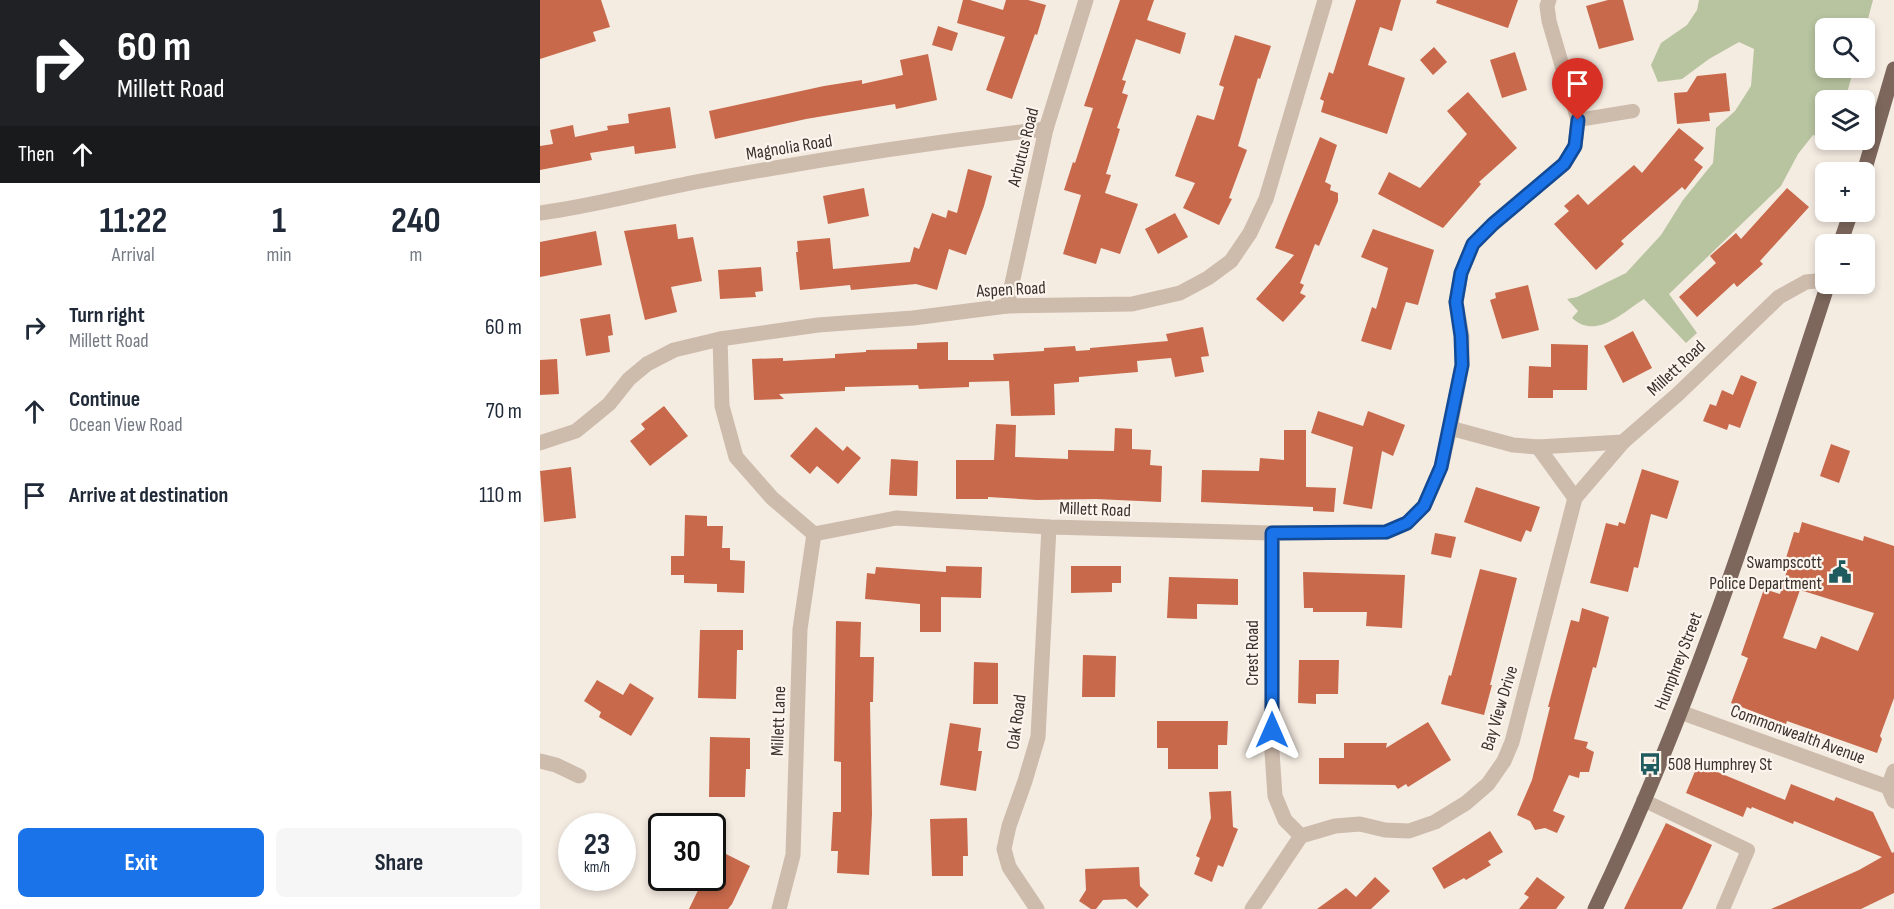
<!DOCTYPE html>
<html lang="en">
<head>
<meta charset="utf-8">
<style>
  body { margin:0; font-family:"Sofia Sans Condensed",sans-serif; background:#f6f6f7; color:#1f2937; height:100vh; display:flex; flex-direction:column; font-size:22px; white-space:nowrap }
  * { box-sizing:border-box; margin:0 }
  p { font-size:20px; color:#747a83 }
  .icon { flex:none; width:33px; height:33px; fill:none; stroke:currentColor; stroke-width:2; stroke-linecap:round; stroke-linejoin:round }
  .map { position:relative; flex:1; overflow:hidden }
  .sheet { display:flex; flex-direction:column; background:#fff; width:540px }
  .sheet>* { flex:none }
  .banner { background:#202124; color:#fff; overflow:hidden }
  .controls { position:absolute; left:1275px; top:18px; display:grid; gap:12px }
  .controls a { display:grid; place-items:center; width:60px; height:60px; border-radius:9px; background:#fff; box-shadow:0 3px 9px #0003; font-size:30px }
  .speed { position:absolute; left:18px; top:813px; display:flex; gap:12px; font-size:30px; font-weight:700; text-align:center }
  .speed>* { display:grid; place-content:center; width:78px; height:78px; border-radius:50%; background:#fff; box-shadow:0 3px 9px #0003; line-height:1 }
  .speed small { font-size:15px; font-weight:400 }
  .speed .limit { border:3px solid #111; border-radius:9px; background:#fff; color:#111 }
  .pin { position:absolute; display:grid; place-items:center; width:51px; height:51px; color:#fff; margin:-62px -26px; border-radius:50% 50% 50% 0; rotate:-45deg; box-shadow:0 0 6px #0007 }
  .pin .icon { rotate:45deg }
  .me { position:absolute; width:66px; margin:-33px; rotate:0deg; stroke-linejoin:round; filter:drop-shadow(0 0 4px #0008) }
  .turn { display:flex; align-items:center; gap:21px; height:126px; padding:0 18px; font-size:27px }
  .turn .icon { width:78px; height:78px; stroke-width:2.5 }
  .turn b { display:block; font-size:42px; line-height:51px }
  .then { display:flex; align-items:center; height:57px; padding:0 18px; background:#0003; gap:12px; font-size:22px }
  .eta { display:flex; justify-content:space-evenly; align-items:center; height:102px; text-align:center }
  .eta b { font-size:36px; font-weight:700; line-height:42px }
  .cta { display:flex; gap:12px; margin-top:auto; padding:12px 18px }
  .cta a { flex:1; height:69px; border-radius:9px; background:#1a73e8; color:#fff; font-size:24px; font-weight:700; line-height:69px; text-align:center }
  .cta a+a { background:#f6f6f7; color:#1f2937 }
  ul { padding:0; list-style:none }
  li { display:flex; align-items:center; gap:18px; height:84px; padding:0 18px }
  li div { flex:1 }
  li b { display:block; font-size:22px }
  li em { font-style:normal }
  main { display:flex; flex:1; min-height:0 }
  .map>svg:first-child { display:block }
  .green { fill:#b8c4a0 }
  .building { fill:#c8694b; fill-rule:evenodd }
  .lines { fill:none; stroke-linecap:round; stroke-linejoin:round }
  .lane { stroke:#cdbbac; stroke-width:14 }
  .street { stroke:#cdbbac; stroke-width:15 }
  .primary { stroke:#7d675c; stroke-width:15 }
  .route-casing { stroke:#114b97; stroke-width:15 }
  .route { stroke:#1a73e8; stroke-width:10 }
  .labels { text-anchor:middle; stroke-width:4.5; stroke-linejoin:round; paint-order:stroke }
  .street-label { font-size:18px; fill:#3b302b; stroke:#fbf5ee }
  .poi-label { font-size:18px; fill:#3b302b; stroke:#fbf5ee; text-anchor:end }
</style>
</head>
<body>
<main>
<section class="sheet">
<div class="banner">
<div class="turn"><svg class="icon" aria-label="right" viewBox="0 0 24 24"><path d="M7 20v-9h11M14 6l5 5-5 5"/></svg><div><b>60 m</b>Millett Road</div></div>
<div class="then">Then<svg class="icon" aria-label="ahead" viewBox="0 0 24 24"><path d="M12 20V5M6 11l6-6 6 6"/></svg></div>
</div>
<div class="eta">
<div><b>11:22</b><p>Arrival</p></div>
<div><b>1</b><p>min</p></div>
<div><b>240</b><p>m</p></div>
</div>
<ul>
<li><svg class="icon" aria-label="right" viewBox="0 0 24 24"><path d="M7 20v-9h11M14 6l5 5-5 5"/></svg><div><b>Turn right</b><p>Millett Road</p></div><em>60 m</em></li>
<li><svg class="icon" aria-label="ahead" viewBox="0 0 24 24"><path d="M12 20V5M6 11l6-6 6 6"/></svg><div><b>Continue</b><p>Ocean View Road</p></div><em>70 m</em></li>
<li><svg class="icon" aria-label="arrive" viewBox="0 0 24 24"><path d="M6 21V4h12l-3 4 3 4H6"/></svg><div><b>Arrive at destination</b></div><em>110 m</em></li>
</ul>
<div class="cta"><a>Exit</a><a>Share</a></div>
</section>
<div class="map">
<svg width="1354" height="909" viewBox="0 0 1354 909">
  <rect width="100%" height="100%" fill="#f4ebe1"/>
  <path class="green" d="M1159,0H1333L1325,30L1324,28H1286V68H1314L1305,100H1286L1285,138L1273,135L1258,154L1241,186L1129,294L1157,333L1146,343L1104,299C1082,313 1056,340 1032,318L1038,311L1027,299L1037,297L1086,273L1121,235L1143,200L1173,163L1176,128L1195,111L1211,86L1214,49L1199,42L1169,59L1142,79L1118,82L1111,65L1121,43L1147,25L1157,10Z"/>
  <g class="building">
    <path d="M0,0H61L70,27L53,32L56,41L0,59Z"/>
    <path d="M423,0H430L463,10L466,0H488L506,5L497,35L495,34L472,99L446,90L465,37L417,23Z"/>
    <path d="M580,0H614L607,20L646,33L640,54L596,39L582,80L586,81L582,93L588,95L577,128L580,129L566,174L571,175L565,193L598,204L580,254L561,248L556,264L523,254L541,195L524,190L533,162L535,163L553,108L544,106Z"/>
    <path d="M816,0H861L852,31L840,27L828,65L865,78L847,134L781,112L784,101L780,99L789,72L793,74Z"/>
    <path d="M897,0H978L968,28L896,3Z"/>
    <path d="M1068,0H1083L1094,40L1059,49L1046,6Z"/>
    <path d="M398,26L418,33L412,51L392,45Z"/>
    <path d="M695,35L731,46L720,79L718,78L698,146L707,150L689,198L692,199L679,225L643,208L655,183L635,176L657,115L674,120L684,87L679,85Z"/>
    <path d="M894,47L907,62L893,75L880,60Z"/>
    <path d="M975,52L987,90L962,98L950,60Z"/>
    <path d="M388,54L397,100L356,109L355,104L266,119L175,139L169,111L284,86L322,80V84L363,75L360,60Z"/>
    <path d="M1186,73L1190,111L1169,113L1170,121L1137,124L1134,93L1147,92L1157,76Z"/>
    <path d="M928,92L977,148L939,182L941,184L903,228L838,194L849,172L880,188L927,134L907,111Z"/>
    <path d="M130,107L136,148L95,154L94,146L50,153L52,160L0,170V146L13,144L10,130L33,125L35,137L68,130L67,126L89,123L88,114Z"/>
    <path d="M1139,128L1164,148L1154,160L1163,167L1145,190L1142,187L1081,241L1084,244L1056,270L1014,224L1029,211L1024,206L1038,194L1048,205L1094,165L1102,173Z"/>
    <path d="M780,137L797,145L785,182L791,185L790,190L798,193V201L779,246L775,244L760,283L764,285L760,293L766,296L743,322L716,299L754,255L735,248Z"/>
    <path d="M428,169L452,176L444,206L426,255L409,249L397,290L376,284L311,290L310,285L260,290L256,252H258L257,241L290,238L293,269L370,262L374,247L379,249L392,213L406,218L408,210L417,213Z"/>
    <path d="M324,188L329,216L288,224L283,196Z"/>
    <path d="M1247,188L1269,207L1220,261L1223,264L1197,287L1194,283L1157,317L1139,297L1176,263L1170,256L1196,233L1201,239Z"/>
    <path d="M635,213L648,237L618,254L605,229Z"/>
    <path d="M136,224L138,239L153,237L162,281L131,287L137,312L105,320L84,231Z"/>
    <path d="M833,229L894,250L878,305L866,302L851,350L821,341L832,307L836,309L848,268L821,257Z"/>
    <path d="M56,231L62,265L0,277V242Z"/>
    <path d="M221,267L223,291L215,292L216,297L180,299L178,270Z"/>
    <path d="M988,285L999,330L962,339L950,300L956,298L955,293Z"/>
    <path d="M70,314L73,335L68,336L70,352L46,356L40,319Z"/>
    <path d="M663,327L669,356L661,357L664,372L635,377L631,358L597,361L598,372L539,377V382L514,384L515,415L471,416L469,381L429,382V387L379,389L378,385L305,387V391L239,394L244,399L214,400L212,359L243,358V361L295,358V354L326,352V350L377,349V343L408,342V360H454L453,354L504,351V348L535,346L536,351L550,350V348L628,341L626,334Z"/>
    <path d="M1093,331L1112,368L1083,383L1064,346Z"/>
    <path d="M1011,344L1048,345L1047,390H1013V398H988L989,366L1011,367Z"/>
    <path d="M17,359L19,394L0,395V360Z"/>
    <path d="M1201,375L1217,382L1200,428L1189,424L1187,430L1163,421L1170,404L1176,406L1182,390L1193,395Z"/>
    <path d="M124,406L148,436L110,466L90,441L105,429L101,424Z"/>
    <path d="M778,411L823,426L828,411L865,425L853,456L842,451L832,509L803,504L813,447L771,433Z"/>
    <path d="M456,424L476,425L475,457L528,459V450L574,451L575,428L592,429V449L611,450L610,465L622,466L621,502L556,499L497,500L448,497V499H416V460H454Z"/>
    <path d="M276,427L303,451L307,446L321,458L298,484L277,466L270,474L250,456Z"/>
    <path d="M744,430H766V487L796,488L794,512L773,511V507L661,502L662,470L719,471L720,458L744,460Z"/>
    <path d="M1291,444L1310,451L1299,483L1280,476Z"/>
    <path d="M351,459L378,461L377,496L349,495Z"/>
    <path d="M31,467L36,518L4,522L0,471Z"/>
    <path d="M1102,469L1139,481L1127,519L1111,514L1098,568L1094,567L1088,592L1050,583L1066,523L1078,526L1079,522L1085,524Z"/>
    <path d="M936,487L1000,507L991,532L986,530L981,542L924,522Z"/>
    <path d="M145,515L167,516V526H183L182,548H190V560L205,561L204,593L177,592V584L144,583V575H131V556H144Z"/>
    <path d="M1262,522L1323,541L1324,536L1354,546V698L1340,736L1342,739L1337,753L1247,721L1246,724L1191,703L1208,658L1201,655L1224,589L1240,594L1250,560L1246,558L1254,532L1259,533ZM1260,590L1334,613L1318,651L1281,636L1276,649L1243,638Z"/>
    <path d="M895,533L916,537L911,558L891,554Z"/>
    <path d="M406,566L442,567L441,598L401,597V632H380V604L325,599L327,573L335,574L336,567L406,572Z"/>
    <path d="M531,566H581V583H572V592L531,593Z"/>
    <path d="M940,569L977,578L950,685H952L944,715L901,704L909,675L911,676Z"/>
    <path d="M763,572L865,575L862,628L826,626L827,612H773V608H764Z"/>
    <path d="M629,577L698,579V605L657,604V619L627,618Z"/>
    <path d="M1042,608L1069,617L1056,668L1053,667L1034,739L1048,742L1046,748L1054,752L1049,772H1040L1039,778L1029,775L1013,811L1025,816L1017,833L1005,828L995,830L990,821L977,815L992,780L1010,707H1008L1031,620L1039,622Z"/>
    <path d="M296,621L321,622L320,657H334L333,702H330L332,814L329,875L297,873L298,851H291L293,812H301V762L294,761Z"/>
    <path d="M160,630H203V650H197L196,699L158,698Z"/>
    <path d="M543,655L576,656L575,697H542Z"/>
    <path d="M759,660H799L798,694H776V704L758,703Z"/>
    <path d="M434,662L458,663V704H433Z"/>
    <path d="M57,680L83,695L90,683L114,698L91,736L59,717L61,712L44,701Z"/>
    <path d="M617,721H688L687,745H678V769H628V748H617Z"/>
    <path d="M888,722L911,760L868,787L866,784L858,789L855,785L779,784V758H804V743H847L846,748Z"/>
    <path d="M410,723L441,728L438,751H442L436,791L400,785Z"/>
    <path d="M170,737L210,738V769H206L205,797H169Z"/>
    <path d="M1158,764L1245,800L1251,784L1294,801L1296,797L1333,812L1352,853L1354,852V893L1321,909H1231L1319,870L1342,857L1254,821L1253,824L1212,807L1211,809L1207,807L1203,817L1146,793Z"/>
    <path d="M691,791L693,827L698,829L683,867L678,865L672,882L654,874L660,858L656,856L671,818L669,792Z"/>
    <path d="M427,818L428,856H423V876H392L390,819Z"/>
    <path d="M1126,823L1172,845L1150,893L1142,909H1084Z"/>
    <path d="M950,831L963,852L948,861L951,865L926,880L924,878L904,889L892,868Z"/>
    <path d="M186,854L210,866L192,904L188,909H149L164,878H172V870Z"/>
    <path d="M599,867L600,886L609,895L597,908L586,899L563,900L556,909H551L539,901L546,890L545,869Z"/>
    <path d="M835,877L850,891L831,909H777L806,888L816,897Z"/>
    <path d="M997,877L1025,897L1016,909H979L989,897L984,894Z"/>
  </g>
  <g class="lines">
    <g class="lane">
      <path d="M1038,120L1093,111"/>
      <path d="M1103,800L1208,850L1183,909"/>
    </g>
    <g class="street">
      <path d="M0,213C54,206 107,191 161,181C275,160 391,142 506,129"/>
      <path d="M467,306L506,129L546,0"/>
      <path d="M180,339L182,406L196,457L232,498L274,534L356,518L509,527L732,533L846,532L867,523L884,506L901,467L910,428L922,365V336L916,302L921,273L933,244L953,224L1025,163L1035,146L1038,120L1009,21L1007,6L1009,0"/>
      <path d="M910,428L973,445L998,447L1083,442L1138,394L1239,297L1266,282L1286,280"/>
      <path d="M0,443L36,431L69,404L89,379L107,364L134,350L180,339L278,325L373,318L467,306L592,304L640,293L668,278L691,261L710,233L726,199L785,0"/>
      <path d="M998,447L1035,498"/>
      <path d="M732,533V752L735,796L745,820L761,836"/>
      <path d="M1140,712L1348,787L1354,801"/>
      <path d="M0,761L16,765L39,776"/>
      <path d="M1348,787L1354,771"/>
      <path d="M239,909L253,855L260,629L274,534"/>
      <path d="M497,909L469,867L464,849L469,826L485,781L498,737L509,527"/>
      <path d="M712,909L761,836L795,826L820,824L845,830L869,831L895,822L926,803L948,784L964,761L972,742L1035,498L1083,442"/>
    </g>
    <g class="primary">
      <path d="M1324,172L1354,69"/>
      <path d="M1300,244L1311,212"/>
      <path d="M1055,909C1152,708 1219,495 1288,284"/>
    </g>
  </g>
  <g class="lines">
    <g class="route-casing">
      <path id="route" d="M732,730V533L846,532L867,523L884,506L901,467L922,365L921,336L916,302L921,273L933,244L953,224L1024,164L1035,146L1038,120"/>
    </g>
    <use href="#route" class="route"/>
  </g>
  <defs>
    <g id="civic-bare" transform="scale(1.8)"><path d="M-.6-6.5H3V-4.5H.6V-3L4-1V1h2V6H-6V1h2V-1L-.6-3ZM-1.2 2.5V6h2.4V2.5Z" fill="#1f5a5e" stroke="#fbf5ee" stroke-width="2.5" paint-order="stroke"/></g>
    <g id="bus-bare" transform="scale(1.8)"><path d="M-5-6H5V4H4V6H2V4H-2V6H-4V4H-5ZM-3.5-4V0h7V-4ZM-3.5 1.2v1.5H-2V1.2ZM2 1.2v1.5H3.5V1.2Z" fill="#1f5a5e" stroke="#fbf5ee" stroke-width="2.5" paint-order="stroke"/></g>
  </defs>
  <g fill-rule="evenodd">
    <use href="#civic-bare" x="1300" y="572"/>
    <use href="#bus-bare" x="1110" y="764"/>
  </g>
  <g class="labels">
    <g class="street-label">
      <text transform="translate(249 147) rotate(-9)" y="6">Magnolia Road</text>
      <text transform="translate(483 147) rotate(-76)" y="6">Arbutus Road</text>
      <text transform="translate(471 289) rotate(-3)" y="6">Aspen Road</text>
      <text transform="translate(1136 368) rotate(-43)" y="6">Millett Road</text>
      <text transform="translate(555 509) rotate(2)" y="6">Millett Road</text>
      <text transform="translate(712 653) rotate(-90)" y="6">Crest Road</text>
      <text transform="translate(1138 661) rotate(-69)" y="6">Humphrey Street</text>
      <text transform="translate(959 708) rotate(-73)" y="6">Bay View Drive</text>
      <text transform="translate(238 721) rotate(-88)" y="6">Millett Lane</text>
      <text transform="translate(476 722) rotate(-82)" y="6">Oak Road</text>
      <text transform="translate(1258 734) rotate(20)" y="6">Commonwealth Avenue</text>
    </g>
    <g class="poi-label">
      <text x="1282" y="568">Swampscott<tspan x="1282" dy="21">Police Department</tspan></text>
      <text x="1128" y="770" text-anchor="start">508 Humphrey St</text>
    </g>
  </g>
</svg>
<div class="controls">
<a><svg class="icon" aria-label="search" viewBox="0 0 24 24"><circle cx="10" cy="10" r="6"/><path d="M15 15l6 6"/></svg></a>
<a><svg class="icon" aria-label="layers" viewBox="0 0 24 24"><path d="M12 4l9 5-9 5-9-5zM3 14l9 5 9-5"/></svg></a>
<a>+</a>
<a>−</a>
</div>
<div class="speed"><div>23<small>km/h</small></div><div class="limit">30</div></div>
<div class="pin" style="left:1038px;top:120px;background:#d93025"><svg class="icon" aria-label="arrive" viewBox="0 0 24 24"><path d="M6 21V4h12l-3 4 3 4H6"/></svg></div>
<svg class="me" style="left:732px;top:730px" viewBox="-20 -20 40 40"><path d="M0-17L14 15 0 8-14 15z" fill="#1a73e8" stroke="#fff" stroke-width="4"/></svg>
</div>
</main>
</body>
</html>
